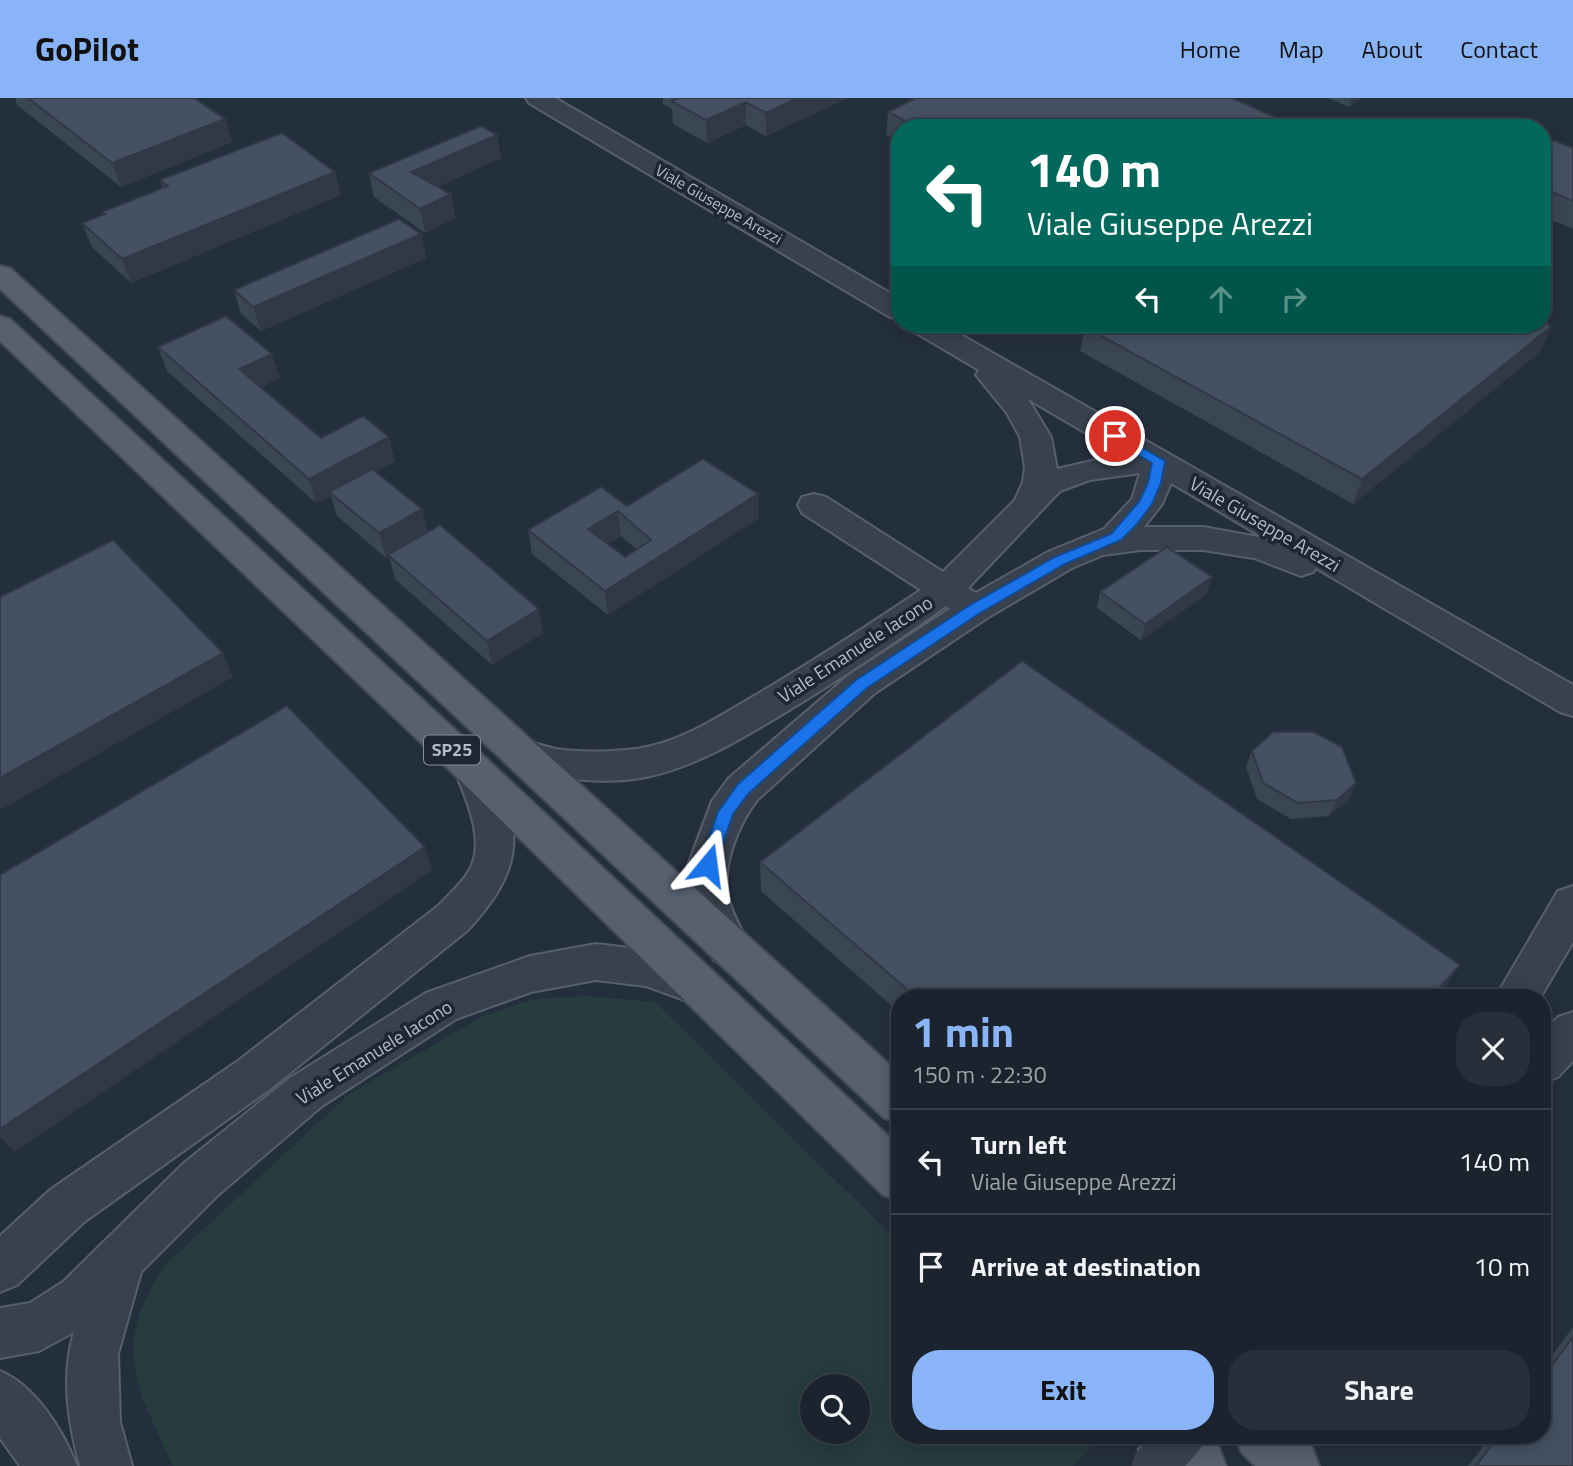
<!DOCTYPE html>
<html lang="en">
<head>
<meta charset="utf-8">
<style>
  body { margin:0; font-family:"Titillium Web",sans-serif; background:#282f3a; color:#f1f3f6; height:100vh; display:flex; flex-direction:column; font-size:26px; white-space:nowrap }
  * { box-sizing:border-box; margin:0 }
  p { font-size:23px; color:#a0a4aa }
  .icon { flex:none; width:38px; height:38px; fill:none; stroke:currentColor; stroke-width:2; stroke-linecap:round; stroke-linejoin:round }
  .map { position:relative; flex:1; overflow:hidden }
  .sheet { position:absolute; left:891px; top:891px; width:660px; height:455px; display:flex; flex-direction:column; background:#1b232e; border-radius:28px; box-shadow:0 4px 18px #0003,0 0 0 2px #39404a }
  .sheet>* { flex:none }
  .hud { position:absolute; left:891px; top:21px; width:660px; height:214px; border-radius:28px; box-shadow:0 4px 18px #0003,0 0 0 2px #39404a; background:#00695c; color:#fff; overflow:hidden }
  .buttons { position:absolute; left:800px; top:1276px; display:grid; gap:14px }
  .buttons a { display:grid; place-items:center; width:70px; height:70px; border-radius:50%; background:#1b232e; box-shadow:0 4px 18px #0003,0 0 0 2px #39404a; font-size:35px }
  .pin { position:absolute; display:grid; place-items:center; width:60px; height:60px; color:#fff; margin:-30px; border:4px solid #fff; border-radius:50%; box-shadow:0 2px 7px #0007 }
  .me { position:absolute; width:77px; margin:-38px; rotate:16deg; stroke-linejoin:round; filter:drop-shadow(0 0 5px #0008) }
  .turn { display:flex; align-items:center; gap:24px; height:147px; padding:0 21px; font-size:32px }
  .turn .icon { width:91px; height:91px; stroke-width:2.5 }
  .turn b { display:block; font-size:49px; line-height:60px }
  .lanes { display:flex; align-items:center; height:66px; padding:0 21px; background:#0003; justify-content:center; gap:35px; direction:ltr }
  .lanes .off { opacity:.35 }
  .round { display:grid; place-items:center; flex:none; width:74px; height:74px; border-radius:28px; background:#282f3a }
  .overview { display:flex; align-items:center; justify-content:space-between; height:119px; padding:0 21px }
  h1 { font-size:42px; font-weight:700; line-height:52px; color:#8ab4f8 }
  .primary-button { display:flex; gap:14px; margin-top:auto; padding:14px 21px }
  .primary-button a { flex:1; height:80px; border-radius:28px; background:#8ab4f8; color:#111; font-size:28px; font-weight:700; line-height:80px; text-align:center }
  .primary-button a+a { background:#282f3a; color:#f1f3f6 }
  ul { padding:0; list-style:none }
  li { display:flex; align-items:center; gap:21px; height:105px; padding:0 21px; border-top:2px solid #39404a }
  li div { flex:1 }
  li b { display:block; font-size:26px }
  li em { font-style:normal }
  header { display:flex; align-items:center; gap:42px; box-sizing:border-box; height:98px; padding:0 35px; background:#8ab4f8; color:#111 }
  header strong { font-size:33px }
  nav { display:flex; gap:38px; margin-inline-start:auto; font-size:24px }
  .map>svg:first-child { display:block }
  .green { fill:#263c3f; fill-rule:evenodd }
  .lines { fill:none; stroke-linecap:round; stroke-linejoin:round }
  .minor-casing { stroke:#565f6c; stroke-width:4 }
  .major-casing { stroke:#414a57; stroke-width:4 }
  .minor { fill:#38414e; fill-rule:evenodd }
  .major { fill:#56606e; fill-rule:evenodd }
  .minor-bridge-casing { stroke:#565f6c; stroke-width:50; stroke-linecap:butt }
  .minor-bridge { stroke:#38414e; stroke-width:46 }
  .wall { fill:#3b4654; fill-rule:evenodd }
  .shaded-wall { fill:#303945 }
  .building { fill:#455162; stroke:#303945; stroke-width:2; fill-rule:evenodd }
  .route { fill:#1a73e8; stroke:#114b97; stroke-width:2 }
  .labels { text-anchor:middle; stroke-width:7; stroke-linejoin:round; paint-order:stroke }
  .far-street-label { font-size:16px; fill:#b4bcc9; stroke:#1d2633 }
  .shield { fill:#1d2633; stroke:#878f9c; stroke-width:2 }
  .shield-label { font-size:18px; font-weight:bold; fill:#b4bcc9 }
  .street-label { font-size:19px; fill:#b4bcc9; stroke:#1d2633 }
</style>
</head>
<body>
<header>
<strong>GoPilot</strong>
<nav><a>Home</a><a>Map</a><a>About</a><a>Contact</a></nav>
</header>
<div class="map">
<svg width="1573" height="1368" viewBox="0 0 1573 1368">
  <rect width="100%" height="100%" fill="#242f3e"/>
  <path class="green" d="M587,898L655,904L899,1145L900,1337H1095L1098,1340L1073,1368H173C136,1288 111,1250 164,1168L349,996L483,918L535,901ZM812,1288H858V1334H812Z"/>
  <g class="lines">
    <g class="minor-casing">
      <g id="minor">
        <path d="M526,0H555L900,201V221L890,219L529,5Z"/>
        <path d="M907,226H942L1573,587V618L1560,614L1316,470L1313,474L1301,478L1254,460L1203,452H1140L1103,457L1072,470L987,520L875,595L757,702C739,726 724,762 727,793C730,813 742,832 750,849L744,862L729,867L714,862L694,820L687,794L688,767L712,703L729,680L849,577L950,511L946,508C892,546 838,583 781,617C739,642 695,669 646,679C599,688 550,680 505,665L499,655L505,645C524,639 537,647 556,651C581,655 623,654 647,649C684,641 717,620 749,601C808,567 864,530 921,492L802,415L798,407L802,399L814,396L826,399L943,474L1015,402L1023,384L1025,369L1020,339L1007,315L976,277L979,272L911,232ZM1028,301L1122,356L1057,371L1051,339ZM1140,375L1132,401L1104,431L1048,454L976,495L968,490L1060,393L1090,382ZM1171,385L1264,440L1203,429H1144L1162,406Z"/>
        <path d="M474,657L488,662C526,734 523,772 468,832L270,991L84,1124L17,1187L0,1194V1138L50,1092L238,963L438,808C449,796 464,784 471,769C485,739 465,700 455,672L460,662Z"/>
        <path d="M1573,788V844L1540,900H1495L1558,793Z"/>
        <path d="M596,846L647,852L713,876L719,889L713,902L698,907L646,888L596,882L531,894L456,921L322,1008L218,1097L141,1174L118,1256L120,1324L132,1368H80C68,1324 61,1278 74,1234L39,1253L0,1260V1210L30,1205L63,1184L184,1065L290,980L426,895L530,858Z"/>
        <path d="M1573,914V963L1558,979L1542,985V935L1558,919Z"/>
        <path d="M0,1273C36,1288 63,1333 77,1368H20L0,1340Z"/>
      </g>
    </g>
    <g class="major-casing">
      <g id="major">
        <path d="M0,168L10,170L900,976V1025L884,1020L0,191Z"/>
        <path d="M0,218L10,221L488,662L900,1049V1103L883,1097L460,682L0,243Z"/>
        <path d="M1141,1337H1205L1219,1349L1226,1368H1162L1149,1355Z"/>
        <path d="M1234,1337H1298L1312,1349L1319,1368H1255L1242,1355Z"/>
      </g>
    </g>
    <use href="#minor" class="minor"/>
    <use href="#major" class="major"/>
    <g class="minor-bridge-casing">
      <path id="minor-bridge" d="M1155,1368L1182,1337"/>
    </g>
    <use href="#minor-bridge" class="minor-bridge"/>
  </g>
  <g class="wall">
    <path d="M15,0H194L225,21L232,44L121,89L17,7Z"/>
    <path d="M663,0H848L766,38L746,27L707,45L673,26L672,11L663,6Z"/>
    <path d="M1328,0H1363L1349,9Z"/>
    <path d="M888,14L1298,29L1297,30H900V44L886,37Z"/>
    <path d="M497,37L501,60L437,89L451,96L455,120L425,135L374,99L369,75Z"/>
    <path d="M1542,50H1573V131L1542,118Z"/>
    <path d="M335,74L341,97L131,185L92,149L82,125L104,117L102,114L163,90L160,82Z"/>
    <path d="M421,136L426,160L261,233L241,216L234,192Z"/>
    <path d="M1085,229L1541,253L1353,406L1080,253Z"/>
    <path d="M158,249L280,280L261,289L321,340L395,363L376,373L428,434L543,535L492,567L395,481L389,458L386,460L337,418L331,398L316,405L167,273Z"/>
    <path d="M627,408L759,420L608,517L532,456L528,432ZM621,438L637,452L625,459L608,446Z"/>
    <path d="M1100,494L1207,496L1141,542L1097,510Z"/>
    <path d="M1252,653L1349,701L1329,718L1291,721L1257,701L1246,669Z"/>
    <path d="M760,764L1442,894L1437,900H900V915L761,793Z"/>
    <path d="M1573,1229V1368H1468L1492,1337H1542V1271Z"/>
  </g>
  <g class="shaded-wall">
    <path d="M798,0H848L766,38V15Z"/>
    <path d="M1352,0H1363L1349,9Z"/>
    <path d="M746,4V27L707,45L706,22Z"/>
    <path d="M225,21L232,44L121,89L112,65Z"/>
    <path d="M497,37L501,60L416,98L411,74Z"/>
    <path d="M335,74L341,97L131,185L122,161Z"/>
    <path d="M451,96L455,120L425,135L420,111Z"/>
    <path d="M421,136L426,160L261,233L253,209Z"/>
    <path d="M1552,228L1541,253L1353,406L1362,381Z"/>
    <path d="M272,256L280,280L247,296L239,271Z"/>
    <path d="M389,339L395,363L333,396L329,394L331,398L316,405L309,381Z"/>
    <path d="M758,396L759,420L608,517L605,493Z"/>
    <path d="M422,411L428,435L386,460L379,435Z"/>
    <path d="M618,413L621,438L592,456L588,431Z"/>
    <path d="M1212,479L1207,496L1141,542L1145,526Z"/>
    <path d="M539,511L543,535L492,567L487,543Z"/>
    <path d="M223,555L233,579L0,712V680Z"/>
    <path d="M1356,685L1349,701L1329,718L1337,702Z"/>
    <path d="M425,749L432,772L14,1054L0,1039V1031Z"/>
    <path d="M1460,867L1437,900H1430Z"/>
  </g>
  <g class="building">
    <path d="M28,0H194L225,21L112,65Z"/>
    <path d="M678,0H798L766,15L746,4L706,22L671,3Z"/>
    <path d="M916,0H1232L1298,29L1296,30H919L888,14Z"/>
    <path d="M481,28L497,37L411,74L451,96L420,111L369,75Z"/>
    <path d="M282,35L335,74L122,161L82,125L105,116L102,114L168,88L160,82Z"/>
    <path d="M1553,42L1573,50V103L1542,90V50Z"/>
    <path d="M399,121L421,136L253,209L234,192Z"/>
    <path d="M226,218L272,256L239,271L321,340L363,318L389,339L309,381L158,249Z"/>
    <path d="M1542,224L1552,228L1362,381L1085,229L1090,226H1542Z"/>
    <path d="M703,361L758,396L605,493L528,432L601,389L627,408ZM618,413L651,442L625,459L588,431Z"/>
    <path d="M372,371L422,411L379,435L329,394Z"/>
    <path d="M440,427L539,511L487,543L388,457Z"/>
    <path d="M113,442L223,555L0,680V499Z"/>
    <path d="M1167,449L1212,479L1145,526L1100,494Z"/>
    <path d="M1022,563L1460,867L1430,900H917L760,764Z"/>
    <path d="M287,608L425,749L0,1031V777Z"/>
    <path d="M1273,634H1314L1342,649L1356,685L1337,702L1298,705L1263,685L1252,653Z"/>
    <path d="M1573,1239V1368H1476L1499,1337H1542V1280Z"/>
  </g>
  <path class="route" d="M1115,334L1165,363L1161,385L1152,406L1137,426L1121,442L1065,466L980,515L867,590L749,695L733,716L714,772H703L700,767L718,714L738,686L856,582L970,507L1055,459L1111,436L1139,404L1148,385L1152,365L1111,341V336Z"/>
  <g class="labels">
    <g class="far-street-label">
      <text transform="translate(719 106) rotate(30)" y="6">Viale Giuseppe Arezzi</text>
    </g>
    <rect class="shield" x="424" y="637.5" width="56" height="29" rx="5"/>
    <g class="shield-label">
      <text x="452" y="658">SP25</text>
    </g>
    <g class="street-label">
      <text transform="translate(1265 426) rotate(30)" y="7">Viale Giuseppe Arezzi</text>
      <text transform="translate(855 551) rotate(-33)" y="7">Viale Emanuele Iacono</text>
      <text transform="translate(374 954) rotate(-32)" y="7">Viale Emanuele Iacono</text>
    </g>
  </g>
</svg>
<div class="buttons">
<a><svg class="icon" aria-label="search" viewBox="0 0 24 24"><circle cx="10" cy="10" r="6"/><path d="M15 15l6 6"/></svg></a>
</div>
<div class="pin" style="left:1115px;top:338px;background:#d93025"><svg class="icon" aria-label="arrive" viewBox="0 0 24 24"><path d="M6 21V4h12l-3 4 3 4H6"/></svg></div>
<svg class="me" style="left:708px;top:767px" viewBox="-20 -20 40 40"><path d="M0-17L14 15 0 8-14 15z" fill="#1a73e8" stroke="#fff" stroke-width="4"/></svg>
<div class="hud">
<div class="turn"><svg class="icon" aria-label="left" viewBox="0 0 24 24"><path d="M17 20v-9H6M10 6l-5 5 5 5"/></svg><div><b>140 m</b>Viale Giuseppe Arezzi</div></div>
<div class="lanes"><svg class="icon" aria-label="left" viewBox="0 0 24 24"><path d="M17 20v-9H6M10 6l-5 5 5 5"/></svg><svg class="icon off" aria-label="ahead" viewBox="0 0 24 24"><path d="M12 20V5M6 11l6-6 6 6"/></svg><svg class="icon off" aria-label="right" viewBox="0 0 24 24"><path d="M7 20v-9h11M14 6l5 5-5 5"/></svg></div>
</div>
<section class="sheet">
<div class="overview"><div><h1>1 min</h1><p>150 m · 22:30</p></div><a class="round"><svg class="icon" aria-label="close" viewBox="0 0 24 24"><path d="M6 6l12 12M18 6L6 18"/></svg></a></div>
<ul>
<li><svg class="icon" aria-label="left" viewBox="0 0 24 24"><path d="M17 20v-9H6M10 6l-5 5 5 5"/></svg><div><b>Turn left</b><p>Viale Giuseppe Arezzi</p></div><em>140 m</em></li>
<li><svg class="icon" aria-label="arrive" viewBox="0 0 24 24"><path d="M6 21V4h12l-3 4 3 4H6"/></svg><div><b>Arrive at destination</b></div><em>10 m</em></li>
</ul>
<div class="primary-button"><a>Exit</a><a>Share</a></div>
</section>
</div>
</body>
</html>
